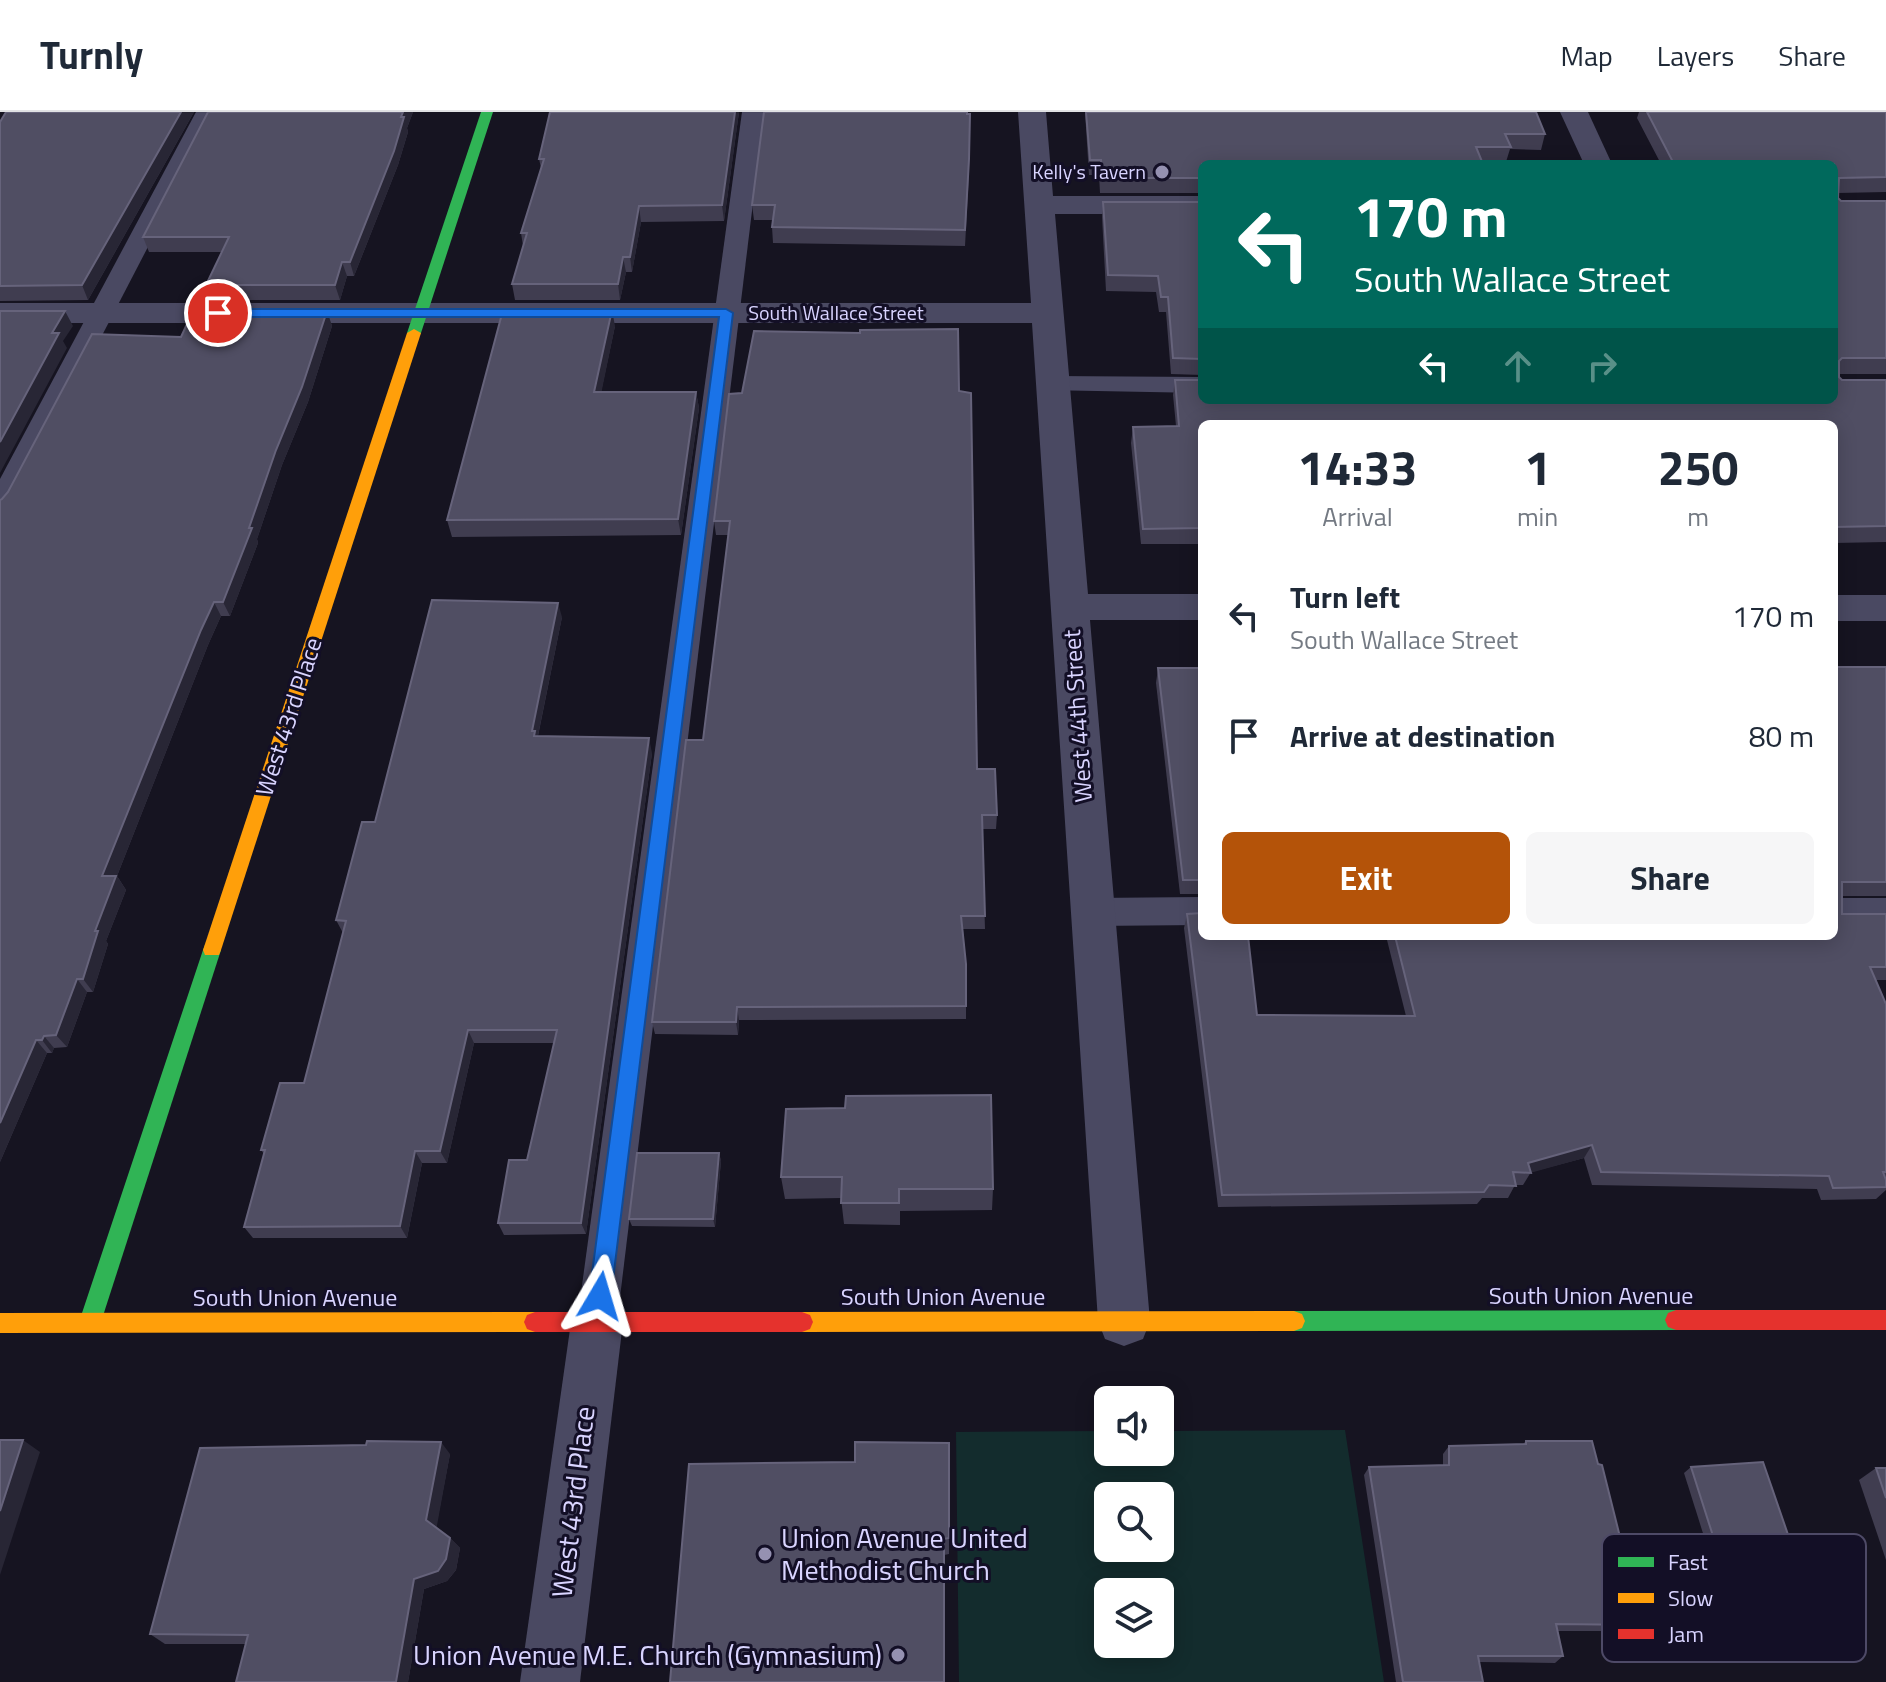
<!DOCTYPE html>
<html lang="en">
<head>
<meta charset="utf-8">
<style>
  body { margin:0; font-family:"Titillium Web",sans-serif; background:#f6f6f7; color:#1f2937; height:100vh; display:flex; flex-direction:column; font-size:30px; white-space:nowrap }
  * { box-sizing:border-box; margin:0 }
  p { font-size:26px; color:#747a83 }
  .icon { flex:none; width:44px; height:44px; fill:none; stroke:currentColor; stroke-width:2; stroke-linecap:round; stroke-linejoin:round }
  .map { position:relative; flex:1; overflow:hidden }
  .details { position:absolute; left:1198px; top:308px; width:640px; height:520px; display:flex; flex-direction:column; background:#fff; border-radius:12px; box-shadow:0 4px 20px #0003 }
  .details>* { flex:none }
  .banner { position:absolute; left:1198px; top:48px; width:640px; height:244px; border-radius:12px; box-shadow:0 4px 20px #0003; background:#00695c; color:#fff; overflow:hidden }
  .controls { position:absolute; left:1094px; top:1274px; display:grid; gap:16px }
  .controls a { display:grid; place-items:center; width:80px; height:80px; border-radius:12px; background:#fff; box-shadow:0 4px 20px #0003; font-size:40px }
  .pin { position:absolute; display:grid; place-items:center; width:68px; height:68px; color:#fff; margin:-34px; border:4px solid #fff; border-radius:50%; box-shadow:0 2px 8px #0007 }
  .me { position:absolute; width:88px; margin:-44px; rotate:7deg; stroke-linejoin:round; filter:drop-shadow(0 0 6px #0008) }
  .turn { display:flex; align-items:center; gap:28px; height:168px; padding:0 24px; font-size:36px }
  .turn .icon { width:104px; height:104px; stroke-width:2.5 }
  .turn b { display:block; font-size:56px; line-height:68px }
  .lanes { display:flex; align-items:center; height:76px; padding:0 24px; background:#0003; justify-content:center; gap:40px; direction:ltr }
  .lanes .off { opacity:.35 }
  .eta { display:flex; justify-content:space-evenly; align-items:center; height:136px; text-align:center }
  .eta b { font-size:48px; font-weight:700; line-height:56px }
  .action { display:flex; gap:16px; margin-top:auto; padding:16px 24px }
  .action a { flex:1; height:92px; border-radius:12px; background:#b45309; color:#fff; font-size:32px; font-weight:700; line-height:92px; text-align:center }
  .action a+a { background:#f6f6f7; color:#1f2937 }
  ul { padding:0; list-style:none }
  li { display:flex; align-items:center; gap:24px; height:120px; padding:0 24px }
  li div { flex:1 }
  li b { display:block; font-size:30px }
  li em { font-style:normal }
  header { display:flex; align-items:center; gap:48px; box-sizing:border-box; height:112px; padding:0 40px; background:#fff; border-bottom:2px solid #e0e1e3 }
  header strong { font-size:38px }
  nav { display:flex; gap:44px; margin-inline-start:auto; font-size:28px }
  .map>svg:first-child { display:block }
  .green { fill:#132c2d; fill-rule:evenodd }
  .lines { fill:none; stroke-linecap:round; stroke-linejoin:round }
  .lane { fill:#4a4962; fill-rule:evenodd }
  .street { fill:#4a4962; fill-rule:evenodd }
  .fast { fill:#30b455; fill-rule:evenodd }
  .slow { fill:#ff9f0a; fill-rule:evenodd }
  .jam { fill:#e5322d; fill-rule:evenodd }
  .wall { fill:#403d50 }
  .shaded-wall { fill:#282635 }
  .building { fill:#504e63; stroke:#66637b; stroke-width:2 }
  .route { fill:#1a73e8; stroke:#114b97; stroke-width:2 }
  .poi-dot { fill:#9591b1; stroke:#130f26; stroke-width:3 }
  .labels { text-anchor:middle; stroke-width:6; stroke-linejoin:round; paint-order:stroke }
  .far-poi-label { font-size:20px; fill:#d9d4ff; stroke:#130f26; text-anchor:end }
  .far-street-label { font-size:20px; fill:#d9d4ff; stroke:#130f26 }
  .street-label { font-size:24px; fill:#d9d4ff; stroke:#130f26 }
  .near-street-label { font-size:28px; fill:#d9d4ff; stroke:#130f26 }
  .near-poi-label { font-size:28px; fill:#d9d4ff; stroke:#130f26; text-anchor:start }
  .key { fill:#130f26; stroke:#4e4a67; stroke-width:2 }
  .key-label { font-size:22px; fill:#d9d4ff }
</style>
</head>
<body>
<header>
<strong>Turnly</strong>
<nav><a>Map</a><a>Layers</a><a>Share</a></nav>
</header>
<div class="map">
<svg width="1886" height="1570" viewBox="0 0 1886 1570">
  <rect width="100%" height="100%" fill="#161421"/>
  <path class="green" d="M1345,1318L1384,1570H959L956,1320L1108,1319V1340H1160V1319ZM1108,1384H1160V1436H1108ZM1108,1480H1160V1532H1108Z"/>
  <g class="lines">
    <g class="lane">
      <path d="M196,0H218L14,393L10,399L0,402V367Z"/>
      <path d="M742,0H764L617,1210L611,1224L597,1229L583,1224L577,1210Z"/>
      <path d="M1053,264L1202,265V281L1044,278L1040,272L1044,266Z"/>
      <path d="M1202,785V813L1092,814L1080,810L1075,800L1080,790L1092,786Z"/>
      <rect x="1834" y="786" width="52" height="28"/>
    </g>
    <g class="street">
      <path d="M1018,0H1046L1053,84H1202V102H1055L1088,482H1202V508H1090L1150,1209L1143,1227L1124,1234L1105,1227L1098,1209L1032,211H0V191H1031Z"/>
      <path d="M1560,0H1588L1612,52H1584Z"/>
      <rect x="1834" y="483" width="52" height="26"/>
      <path d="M597,1185L616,1192L623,1210L580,1570H520L571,1210L578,1192Z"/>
    </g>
    <g class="fast">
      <path d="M481,0H493L421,221L419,224H409L407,221Z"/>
      <path d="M212,830L219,833L221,838L101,1210L98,1217L90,1220L82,1217L79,1210L203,838L205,833Z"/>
      <path d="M1676,1198L1684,1201L1687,1208L1684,1215L1676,1218L1294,1219L1286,1216L1283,1209L1286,1202L1294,1199Z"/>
    </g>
    <g class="slow">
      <path d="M414,217L421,221L221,838L219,843H205L203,838L407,221Z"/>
      <path d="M1294,1199L1302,1202L1305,1209L1302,1216L1294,1219L802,1220L794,1217L791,1210L794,1203L802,1200Z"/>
      <path d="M535,1200L543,1203L546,1210L543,1217L535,1220L0,1221V1201Z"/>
    </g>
    <g class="jam">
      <path d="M1676,1198H1886V1218H1676L1668,1215L1665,1208L1668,1201Z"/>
      <path d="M535,1200H802L810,1203L813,1210L810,1217L802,1220H535L527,1217L524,1210L527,1203Z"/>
    </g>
  </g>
  <g class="wall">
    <path d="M6,0H194L88,188L0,189V10Z"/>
    <path d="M208,0H413L407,16L408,20L398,53L354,164H347L340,188H211L206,173L222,140H149L143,125Z"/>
    <path d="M739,0L724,109L641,110L632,160H626L620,188H515L512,172L523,134L521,121L541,56L539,47Z"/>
    <path d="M1085,0H1536L1545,22L1541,38L1510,37L1506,50L1202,52V81H1100L1099,63H1089Z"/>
    <path d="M1639,0H1886V80L1838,81V86L1841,89H1886V262H1839V265L1842,268H1886V430L1834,431V312H1202V432H1141L1131,331L1133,315L1176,314L1173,283L1175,268L1834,288V52H1661L1637,6Z"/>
    <path d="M967,2H970L969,62L965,134L773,131L772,115L773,108H754L752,93Z"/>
    <path d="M1103,90H1202V263L1171,262L1166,200H1159L1156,180L1106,179L1102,105Z"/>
    <path d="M327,199L332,214L308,290L282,353L257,427L258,431L230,504H221L208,533L117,764L126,778L106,829L108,832L93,880H87L67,935L54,936L52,941H47L0,1050L2,387L181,225Z"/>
    <path d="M615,214L601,280H696L699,296L681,423L452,425L447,408Z"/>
    <path d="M959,279L977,657L997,703L996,717H982L985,817H963L966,852V907L739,908L738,923L655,922L652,910L703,628L728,423H716L714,409Z"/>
    <path d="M562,505L538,624L652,641L586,1122L504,1123L498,1111L527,1048L554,931H474L447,1051H422L407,1126H253L244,1115L264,1042L261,1038L304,971L343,821L336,808L375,710Z"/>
    <path d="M1834,555H1886V784H1842V802H1886V868H1876L1886,892V1078L1876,1087L1821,1088L1817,1077L1592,1073L1584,1046L1531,1060L1523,1073H1515L1508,1086H1482L1477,1092L1218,1095L1184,816L1187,802L1257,903L1406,904L1386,824H1834Z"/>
    <path d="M1158,556H1202V782H1180L1156,571Z"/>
    <path d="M786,997L993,1077L992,1098L900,1099V1113L844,1112L841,1086L785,1087L781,1065Z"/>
    <path d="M719,1041L721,1049L715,1115L632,1114L629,1107Z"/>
    <path d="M1526,1329L1642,1513L1633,1519H1558L1563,1544L1555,1551L1479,1550L1483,1570H1396L1364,1363L1369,1355L1443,1353V1342L1449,1334L1523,1332Z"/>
    <path d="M949,1331V1442L944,1443L855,1350Z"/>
    <path d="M450,1342L436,1415L450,1426L460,1436L456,1458L447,1469L424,1477L408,1570H236L246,1532H165L150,1522Z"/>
    <path d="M1691,1355L1827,1536L1818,1541L1742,1545L1684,1361Z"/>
    <path d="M1876,1356H1886V1448L1859,1368Z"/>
  </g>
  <g class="shaded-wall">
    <path d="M181,0H194L88,188L82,173Z"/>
    <path d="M403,0H413L407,16L408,20L398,53L354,164L350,150Z"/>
    <path d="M735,0H739L724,109L722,93Z"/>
    <path d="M639,94L641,110L632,160L630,145Z"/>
    <path d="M623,145L626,160L620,188L618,172Z"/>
    <path d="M342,150L347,164L340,188L335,173Z"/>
    <path d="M612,198L615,214L598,297L594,280Z"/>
    <path d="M65,199L73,214L63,229L67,236L0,361V330L52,221Z"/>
    <path d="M327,199L332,214L308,290L282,353L257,427L258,431L230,504L223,490L276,338Z"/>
    <path d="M696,280L699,296L681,423L678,407Z"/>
    <path d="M214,490L221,504L208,533L117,764L126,778L106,829L108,832L93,880L83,867L95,819L102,764L201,518Z"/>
    <path d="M558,491L562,505L537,628L538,638L532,619Z"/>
    <path d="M649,626L652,641L586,1122L581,1111Z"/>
    <path d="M77,867L87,880L67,935L56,923Z"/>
    <path d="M737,895L739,908L738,923L736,910Z"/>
    <path d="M468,918L474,931L447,1051L440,1039Z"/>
    <path d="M44,924L54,936L52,941L42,928Z"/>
    <path d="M36,928L47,941L0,1050V1011Z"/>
    <path d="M1592,1033L1584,1046L1530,1061L1528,1051Z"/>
    <path d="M415,1039L422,1051L407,1126L400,1114Z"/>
    <path d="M719,1041L721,1049L715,1115L713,1107Z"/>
    <path d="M23,1328L40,1340L0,1463V1399Z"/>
    <path d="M441,1330L450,1342L436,1419L426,1408Z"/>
    <path d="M450,1426L460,1436L456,1458L447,1469L424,1477L408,1570H396L414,1467Z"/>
  </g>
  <g class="building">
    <path d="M6,0H181L82,173L0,174V10Z"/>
    <path d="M208,0H403L401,5H404L394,39L350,150H342L335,173H206L229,125H143Z"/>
    <path d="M550,0H735L722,93L639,94L630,145H623L618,172H512L527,121H521L544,47H539Z"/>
    <path d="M764,0H967V2H970L969,47L965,118L772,115L775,93H752Z"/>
    <path d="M1086,0H1536L1545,22H1505L1511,35H1476L1483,52H1202V66H1102L1101,48H1090Z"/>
    <path d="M1647,0H1886V65L1839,66L1838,86L1841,89H1886V246H1842L1839,249V265L1842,268H1886V414L1834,415V312H1202V416L1143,417L1133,315L1179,314L1175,268H1202V288H1834V52H1674Z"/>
    <path d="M1103,90H1202V247L1173,246L1168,185H1161L1158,164L1108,163Z"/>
    <path d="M503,198H612L594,280H696L678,407L447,408Z"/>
    <path d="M0,199H65L52,221H59L0,330Z"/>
    <path d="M193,199H327L302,275L276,338L249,416H252L223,490H214L201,518L102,764H116L95,819H98L83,867H77L56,923L44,924L42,928H36L0,1011V388L2,387L8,380L92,222L181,225Z"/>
    <path d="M958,217L959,279L971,281L977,657H995L997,703H982L985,804H961L966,852V894L737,895L736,910H652L686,628H703L730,409H714L729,282L742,281L754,219L860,221V218Z"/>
    <path d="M432,488L558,491L532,619H535L534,624L649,626L581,1111H498L509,1048H527L557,918H468L440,1039H415L400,1114L244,1115L265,1038H261L280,971H304L346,809L336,808L362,710H375Z"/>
    <path d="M1834,555H1886V770H1842V802H1886V855H1870L1886,892V1060H1883L1886,1068V1075L1833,1076L1829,1064L1601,1060L1592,1033L1528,1051L1531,1061L1513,1060L1516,1074L1489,1073L1484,1080L1222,1083L1187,802L1202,801V824H1248L1257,903L1415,904L1395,824H1834Z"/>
    <path d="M1158,556H1202V768H1183Z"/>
    <path d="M991,983L993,1077H899V1091H841L842,1065H781L786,997L845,996L846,984Z"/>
    <path d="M637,1041H719L713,1107H629Z"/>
    <path d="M0,1328H23L0,1399Z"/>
    <path d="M367,1329L441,1330L426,1408L450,1426L446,1447L438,1459L414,1467L396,1570H236L248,1523L150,1522L200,1336L366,1333Z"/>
    <path d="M1526,1329H1592L1598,1352L1602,1353L1642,1513L1556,1512L1563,1544H1478L1483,1570H1403L1369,1355L1449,1353V1334L1526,1332Z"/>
    <path d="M855,1330L949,1331V1426L944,1427V1570H670L689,1352L855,1350Z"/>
    <path d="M1763,1350L1827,1536L1750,1540L1691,1355Z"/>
    <path d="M1876,1356H1886V1386Z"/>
  </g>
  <path class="route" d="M726,197L733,201L611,1184L607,1191L600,1194L592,1191L589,1184L719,205H218L211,201L218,197Z"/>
  <g class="poi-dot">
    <circle cx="1162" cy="60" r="8"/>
    <circle cx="765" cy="1442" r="8"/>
    <circle cx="898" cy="1543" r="8"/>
  </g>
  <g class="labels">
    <g class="far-poi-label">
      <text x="1146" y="67">Kelly's Tavern</text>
    </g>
    <g class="far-street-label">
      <text x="836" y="208">South Wallace Street</text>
    </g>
    <g class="street-label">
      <text transform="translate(1078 604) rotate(-94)" y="8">West 44th Street</text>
      <text transform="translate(289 605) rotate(-72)" y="8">West 43rd Place</text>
      <text x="1591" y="1192">South Union Avenue</text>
      <text x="943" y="1193">South Union Avenue</text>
      <text x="295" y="1194">South Union Avenue</text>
    </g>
    <g class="near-street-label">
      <text transform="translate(573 1390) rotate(-83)" y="10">West 43rd Place</text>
    </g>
    <g class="near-poi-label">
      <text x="781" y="1436">Union Avenue United<tspan x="781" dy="32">Methodist Church</tspan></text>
      <text x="882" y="1553" text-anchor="end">Union Avenue M.E. Church (Gymnasium)</text>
    </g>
  </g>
  <rect x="1602" y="1422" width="264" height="128" rx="12" class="key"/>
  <rect x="1618" y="1445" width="36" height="10" fill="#30b455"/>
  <rect x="1618" y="1481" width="36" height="10" fill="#ff9f0a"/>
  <rect x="1618" y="1517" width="36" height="10" fill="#e5322d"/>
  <g class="key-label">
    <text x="1668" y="1458">Fast</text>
    <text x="1668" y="1494">Slow</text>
    <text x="1668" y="1530">Jam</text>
  </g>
</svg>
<div class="controls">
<a><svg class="icon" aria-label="sound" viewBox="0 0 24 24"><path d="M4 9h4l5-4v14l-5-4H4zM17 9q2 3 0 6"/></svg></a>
<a><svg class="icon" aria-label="search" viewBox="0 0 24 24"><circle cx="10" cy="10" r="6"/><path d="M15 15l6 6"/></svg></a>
<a><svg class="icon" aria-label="layers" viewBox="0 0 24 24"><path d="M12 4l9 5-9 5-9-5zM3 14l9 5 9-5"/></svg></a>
</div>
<div class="pin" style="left:218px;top:201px;background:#d93025"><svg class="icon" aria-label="arrive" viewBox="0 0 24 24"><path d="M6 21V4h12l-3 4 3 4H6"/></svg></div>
<svg class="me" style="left:600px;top:1184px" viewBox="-20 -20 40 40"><path d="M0-17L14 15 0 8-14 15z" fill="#1a73e8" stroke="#fff" stroke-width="4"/></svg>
<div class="banner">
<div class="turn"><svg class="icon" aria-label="left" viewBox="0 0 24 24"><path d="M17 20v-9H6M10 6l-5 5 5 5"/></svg><div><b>170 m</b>South Wallace Street</div></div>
<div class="lanes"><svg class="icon" aria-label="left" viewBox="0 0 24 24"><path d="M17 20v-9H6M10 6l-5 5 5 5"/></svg><svg class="icon off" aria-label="ahead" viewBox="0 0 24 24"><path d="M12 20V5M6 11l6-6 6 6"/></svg><svg class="icon off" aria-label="right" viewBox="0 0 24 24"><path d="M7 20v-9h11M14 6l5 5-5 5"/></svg></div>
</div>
<section class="details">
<div class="eta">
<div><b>14:33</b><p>Arrival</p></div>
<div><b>1</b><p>min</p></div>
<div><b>250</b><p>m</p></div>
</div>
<ul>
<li><svg class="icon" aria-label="left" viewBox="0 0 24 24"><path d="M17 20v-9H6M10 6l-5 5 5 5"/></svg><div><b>Turn left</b><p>South Wallace Street</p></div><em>170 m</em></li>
<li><svg class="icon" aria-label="arrive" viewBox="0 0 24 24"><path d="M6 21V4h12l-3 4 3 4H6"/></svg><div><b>Arrive at destination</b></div><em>80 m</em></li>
</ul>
<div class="action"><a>Exit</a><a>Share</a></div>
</section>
</div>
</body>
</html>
